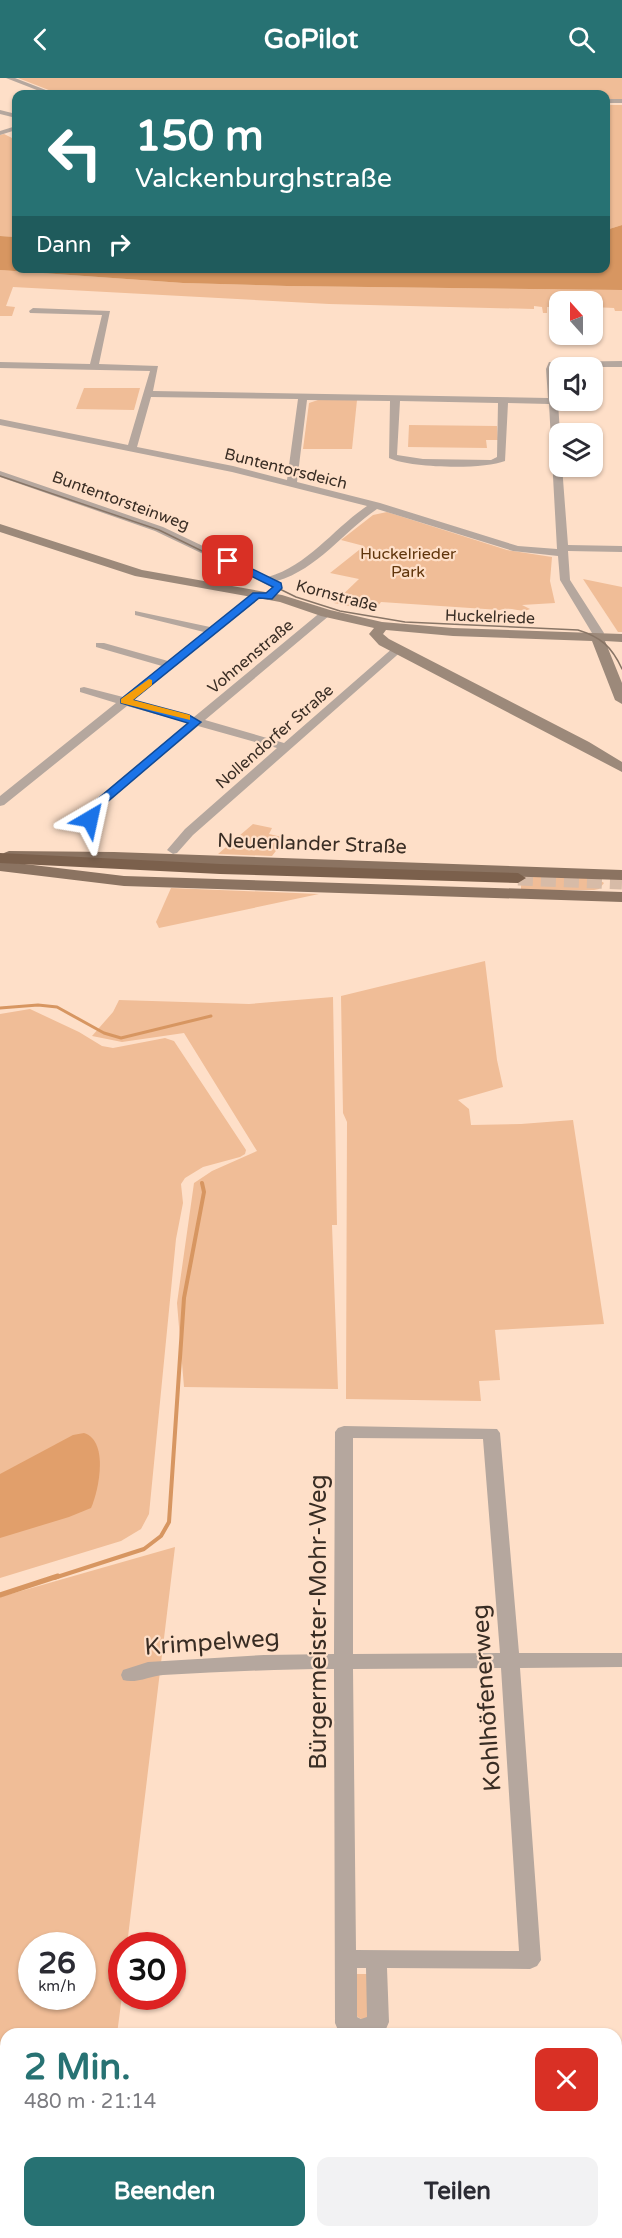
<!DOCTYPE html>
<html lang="de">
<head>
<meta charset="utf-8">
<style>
  body { margin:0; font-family:"Varela Round",sans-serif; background:#f2f2f3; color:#2b2b33; height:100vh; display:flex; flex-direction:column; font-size:22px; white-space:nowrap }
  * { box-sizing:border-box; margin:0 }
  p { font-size:20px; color:#7c7c81 }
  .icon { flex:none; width:33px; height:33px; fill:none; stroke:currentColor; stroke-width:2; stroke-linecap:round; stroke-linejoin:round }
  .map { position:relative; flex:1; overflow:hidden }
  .sheet { position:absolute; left:0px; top:1950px; width:622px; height:210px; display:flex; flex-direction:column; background:#fff; border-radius:18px 18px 0 0; box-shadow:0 2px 4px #0004 }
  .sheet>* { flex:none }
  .guide { position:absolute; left:12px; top:12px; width:598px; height:183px; border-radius:12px; box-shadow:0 2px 4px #0004; background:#277273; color:#fff; overflow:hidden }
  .needle { width:39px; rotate:339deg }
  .buttons { position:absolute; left:549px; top:213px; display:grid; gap:12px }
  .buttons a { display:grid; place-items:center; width:54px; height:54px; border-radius:12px; background:#fff; box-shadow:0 2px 4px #0004; font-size:30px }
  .speed { position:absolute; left:18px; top:1854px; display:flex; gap:12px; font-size:30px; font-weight:700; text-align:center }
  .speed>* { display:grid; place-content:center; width:78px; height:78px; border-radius:50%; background:#fff; box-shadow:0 2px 4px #0004; line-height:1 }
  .speed small { font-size:15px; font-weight:400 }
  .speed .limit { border:9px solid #d22; background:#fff; color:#111 }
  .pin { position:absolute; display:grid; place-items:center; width:51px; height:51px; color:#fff; margin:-26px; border-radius:12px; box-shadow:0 3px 9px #0006 }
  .me { position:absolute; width:66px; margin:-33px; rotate:36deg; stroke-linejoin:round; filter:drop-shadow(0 0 4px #0008) }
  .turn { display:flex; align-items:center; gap:21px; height:126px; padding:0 24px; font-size:27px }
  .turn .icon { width:78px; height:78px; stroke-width:2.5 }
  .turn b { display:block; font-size:42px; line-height:51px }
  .then { display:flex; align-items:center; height:57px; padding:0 24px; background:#0003; gap:12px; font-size:22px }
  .round { display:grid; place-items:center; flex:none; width:63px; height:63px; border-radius:12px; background:#f2f2f3 }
  .headline { display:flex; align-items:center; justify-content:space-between; height:102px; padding:0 24px }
  h1 { font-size:36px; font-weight:700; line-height:45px; color:#277273 }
  .cta { display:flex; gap:12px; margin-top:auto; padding:12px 24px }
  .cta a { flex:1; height:69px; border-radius:12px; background:#277273; color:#fff; font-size:24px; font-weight:700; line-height:69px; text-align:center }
  .cta a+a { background:#f2f2f3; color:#2b2b33 }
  header { display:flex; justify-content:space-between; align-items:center; height:78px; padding:0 24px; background:#277273; color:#fff; font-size:27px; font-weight:700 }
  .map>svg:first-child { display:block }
  .green { fill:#f0bd97; fill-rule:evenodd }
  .forest { fill:#e19f6b }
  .water { fill:#d79661 }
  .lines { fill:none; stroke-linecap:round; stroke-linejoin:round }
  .stream-far2 { stroke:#d79661; stroke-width:3 }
  .stream-far1 { stroke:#d79661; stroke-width:4 }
  .stream { stroke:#d79661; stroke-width:5 }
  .highway-tunnel { stroke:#d7bba7; stroke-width:15; stroke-dasharray:15 8; stroke-linecap:butt }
  .street { fill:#b5a79e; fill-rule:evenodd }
  .secondary { fill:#9c897a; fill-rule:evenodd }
  .primary { fill:#8b7361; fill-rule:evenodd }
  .highway { fill:#7b604c; fill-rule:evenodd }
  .tram { stroke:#887566; stroke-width:1.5 }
  .route { fill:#1a73e8; stroke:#114b97; stroke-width:1.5 }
  .slow { fill:#f59e0b }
  .labels { text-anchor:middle; stroke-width:4.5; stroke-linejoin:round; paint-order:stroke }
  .far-street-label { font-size:16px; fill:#392d24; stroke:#fedfc8 }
  .far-park-label { font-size:16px; fill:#60350b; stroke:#fedfc8 }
  .street-label { font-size:20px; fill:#392d24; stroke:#fedfc8 }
  .near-street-label { font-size:24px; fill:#392d24; stroke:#fedfc8 }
</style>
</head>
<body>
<header><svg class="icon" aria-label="back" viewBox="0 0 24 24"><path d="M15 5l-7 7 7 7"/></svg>GoPilot<svg class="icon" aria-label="search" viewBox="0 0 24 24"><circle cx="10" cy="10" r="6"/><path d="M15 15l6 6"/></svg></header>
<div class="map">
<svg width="622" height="2160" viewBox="0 0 622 2160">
  <rect width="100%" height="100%" fill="#fedfc8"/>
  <g class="green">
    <path d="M18,0H622V21H606V16H59Z"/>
    <path d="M606,27H622V147L606,152Z"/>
    <path d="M4,56L16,62V159L0,158V57Z"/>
    <path d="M0,192L183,205L287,208L622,212V233H615L614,230L593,229L592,224H560L559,239L554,240L553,229H547V235H543L542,229L534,228V231L329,226L13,209L6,228L15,229L12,238H0Z"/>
    <path d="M84,310H140L134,332L76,331Z"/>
    <path d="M318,322H357L352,371H303L309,325Z"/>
    <path d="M409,347L497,348L498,362H486L487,370L408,369Z"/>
    <path d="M387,434L507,472L552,479L550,503L555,525L522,527L530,531C520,536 513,528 500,532L381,524L374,533L334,525L359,501L330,495L364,468L341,462L373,437Z"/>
    <path d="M583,501L622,509V554H618Z"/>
    <path d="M253,746L272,750L269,756L286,760L272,778L218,776Z"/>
    <path d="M521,797L596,800L604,805L599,811L594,812H521Z"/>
    <path d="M171,810L319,816L159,850L156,844Z"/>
    <path d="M485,883L497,982L503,1009L458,1022L469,1031L471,1047L521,1046L573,1042L604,1246L495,1252L500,1302L479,1303L481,1323L346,1321L347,1044L343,1035L341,918Z"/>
    <path d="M333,919L337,1147H332L338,1311L184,1309L177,1225L194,1105L212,1093L257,1073L184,955L122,964L92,958L113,934L119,922L249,926Z"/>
    <path d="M30,931L79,954L102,968L113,970L165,960L174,963L246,1072L245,1076L240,1079L203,1089L185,1100L181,1106L183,1125L176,1161L149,1436L141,1451L121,1463L0,1500V936Z"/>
    <path d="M175,1469L127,1867L122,1868V1918L117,1956H6V2154L126,2155V2160H0V1519ZM32,1868H82V1918H32Z"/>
    <path d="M355,1896H369L370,1939L363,1942L356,1938Z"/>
  </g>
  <path class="forest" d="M84,1355C109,1363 99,1412 91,1430L69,1439L0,1460V1396L73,1357Z"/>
  <path class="water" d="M622,147V212L287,208L183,205L0,192V158L16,159V190H606V152Z"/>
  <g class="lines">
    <path class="stream-far2" d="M0,930L38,927L57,929L104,955L121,960L211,938"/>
    <path class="stream-far1" d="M54,1500L144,1471L161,1458L169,1444L184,1220L204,1114L202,1105"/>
    <g class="stream">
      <path d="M0,1517L58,1498"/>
      <path d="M616,2126L617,2131L622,2132"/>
    </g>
    <path class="highway-tunnel" d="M518,800L622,804"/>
    <g class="street">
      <path d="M6,0H15L56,16H47Z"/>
      <rect x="606" y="21" width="16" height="4"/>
      <path d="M0,32L16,36V40L0,36Z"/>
      <path d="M16,48V52L0,57V53Z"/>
      <path d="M33,230L110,233L99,286L158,288L153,313L548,320L546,291L549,284L622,283V289H556V291L560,356V388H562L568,467L622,468V474L568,473L570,502L604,555L601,561H593L592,555L560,502L558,478L513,473L377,431C343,454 318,491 277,503L281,505L282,510L268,522L263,519L272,509L155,453L0,399V393L163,449L268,499C309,487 333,451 367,428L232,394L0,347V341L128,367L150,293L0,290V284L90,286L102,237L30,235L29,233ZM151,319L298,321L287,402L233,388L137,369ZM307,322L390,323L389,380C410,390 483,392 505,383L508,325L549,326L557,471L518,468L380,425L297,404ZM400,323L498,325L497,379L491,382L423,381L397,377Z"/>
      <path d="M257,514L262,517L261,519L133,622L194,639L322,533H330V537L205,642L284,665L394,569L398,568L404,571L193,757L177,775L173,776L167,772L185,751L277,670L198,648L98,732L94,744H86L84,741L88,728L188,645L127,628L4,727L0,728V718L116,625L80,614V610L84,609L123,619L162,588L96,569V565H104L168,583L204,554L135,537V533L210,549Z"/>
      <path d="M344,1348L497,1351L500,1355L519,1575H622V1589L520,1590L541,1882L537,1888L530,1891L387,1890L389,1944L386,1951C370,1958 355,1958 338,1952L335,1945L334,1591C277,1591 220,1594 163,1597C151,1598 135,1606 123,1602L121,1597L123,1592L148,1584L264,1577L334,1576L335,1354L338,1350ZM353,1360L483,1361L500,1575L353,1576ZM501,1590L519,1873L356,1872L353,1591ZM357,1890H366L367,1939L361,1941L357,1939Z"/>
    </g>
    <path class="secondary" d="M0,446L142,492L282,517L330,532L382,544L453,550L622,556V564L605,563L622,605V626L615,622L592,563L453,558L386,552L383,556L389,561L589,664L622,684V694L379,567L369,556L374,550L321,538L280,524L135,498L0,454Z"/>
    <g class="primary">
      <path d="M9,773L114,774L622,792V802L4,781L1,778L4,775Z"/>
      <path d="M0,783L124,798L622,814V824L124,808L0,793Z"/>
    </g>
    <path class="highway" d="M0,775L220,786L518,795L526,800L518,805L220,796L0,785Z"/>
    <path class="tram" d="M0,398L159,452L296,519L340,533L405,544L578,552C601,559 612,569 622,591"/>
  </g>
  <path class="route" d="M225,481H232L281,505L282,510L272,521L259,520L133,622L189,637L201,644L98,732L94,744H86L84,741L88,729L188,645L121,625V621L253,515H266L273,509L225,485Z"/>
  <path class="slow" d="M149,601L152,602V607L133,622L190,637V642L121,625V621Z"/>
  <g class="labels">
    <g class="far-street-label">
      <text transform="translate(286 390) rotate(14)" y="6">Buntentorsdeich</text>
      <text transform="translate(121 422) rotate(20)" y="6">Buntentorsteinweg</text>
      <text transform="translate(337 517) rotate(15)" y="6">Kornstraße</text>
      <text transform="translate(490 538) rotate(2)" y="6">Huckelriede</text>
      <text transform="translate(250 578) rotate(-40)" y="6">Vohnenstraße</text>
      <text transform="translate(274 658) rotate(-41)" y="6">Nollendorfer Straße</text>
    </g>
    <g class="far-park-label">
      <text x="408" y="481">Huckelrieder<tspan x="408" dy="18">Park</tspan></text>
    </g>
    <g class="street-label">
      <text transform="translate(312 765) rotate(2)" y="7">Neuenlander Straße</text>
    </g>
    <g class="near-street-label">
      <text transform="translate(318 1544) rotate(-90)" y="8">Bürgermeister-Mohr-Weg</text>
      <text transform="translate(212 1564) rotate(-4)" y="8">Krimpelweg</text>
      <text transform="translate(486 1620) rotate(-94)" y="8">Kohlhöfenerweg</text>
    </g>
  </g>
</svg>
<div class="buttons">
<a><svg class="needle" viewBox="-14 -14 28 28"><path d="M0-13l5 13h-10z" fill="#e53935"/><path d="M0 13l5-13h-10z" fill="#7c7c81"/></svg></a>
<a><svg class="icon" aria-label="sound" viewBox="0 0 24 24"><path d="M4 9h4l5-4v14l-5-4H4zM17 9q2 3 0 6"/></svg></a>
<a><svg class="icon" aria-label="layers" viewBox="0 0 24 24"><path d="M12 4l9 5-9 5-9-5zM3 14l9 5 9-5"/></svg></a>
</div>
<div class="speed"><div>26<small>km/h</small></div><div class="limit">30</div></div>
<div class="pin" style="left:228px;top:483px;background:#d93025"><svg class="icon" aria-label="arrive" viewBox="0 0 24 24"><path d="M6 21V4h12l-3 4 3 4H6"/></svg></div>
<svg class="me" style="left:90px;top:741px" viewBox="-20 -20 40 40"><path d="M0-17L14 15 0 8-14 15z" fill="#1a73e8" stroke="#fff" stroke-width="4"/></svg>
<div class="guide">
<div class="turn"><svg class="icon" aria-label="left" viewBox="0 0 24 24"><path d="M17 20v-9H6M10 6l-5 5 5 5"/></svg><div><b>150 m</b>Valckenburghstraße</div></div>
<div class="then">Dann<svg class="icon" aria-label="right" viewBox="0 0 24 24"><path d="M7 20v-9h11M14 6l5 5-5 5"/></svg></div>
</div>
<section class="sheet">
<div class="headline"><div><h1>2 Min.</h1><p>480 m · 21:14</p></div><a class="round" style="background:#d93025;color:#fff"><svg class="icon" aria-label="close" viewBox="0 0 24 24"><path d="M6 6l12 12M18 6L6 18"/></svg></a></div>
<div class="cta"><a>Beenden</a><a>Teilen</a></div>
</section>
</div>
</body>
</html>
